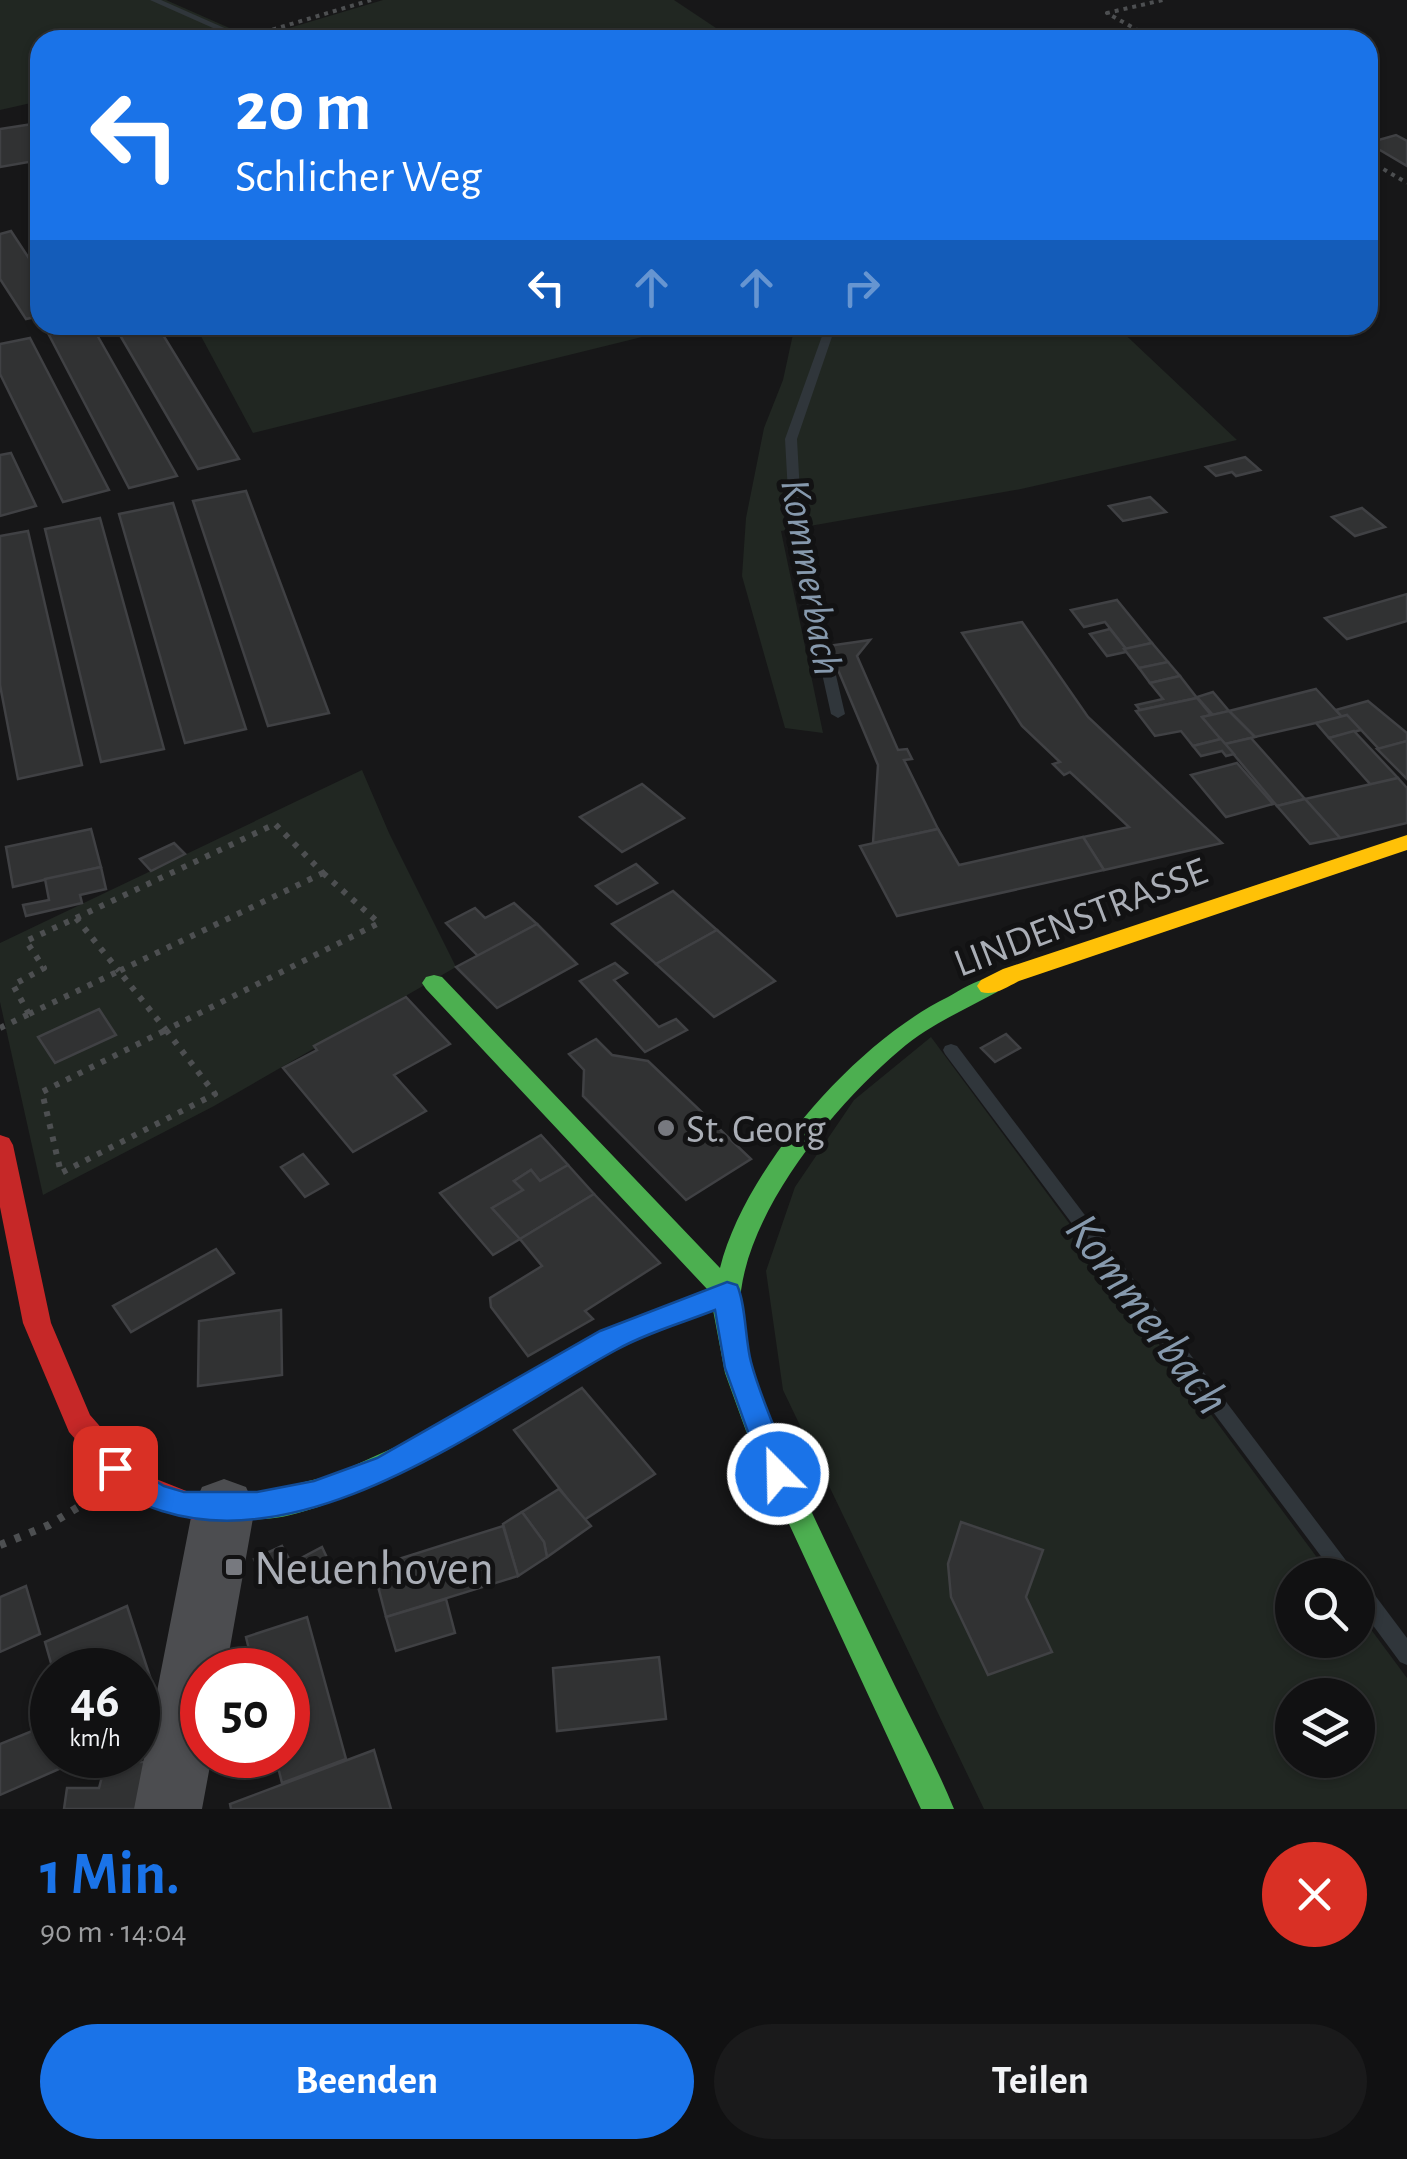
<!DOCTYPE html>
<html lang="de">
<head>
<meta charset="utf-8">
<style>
  body { margin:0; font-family:"Alegreya Sans",sans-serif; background:#1a1a1b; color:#f1f3f6; height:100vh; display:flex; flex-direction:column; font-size:38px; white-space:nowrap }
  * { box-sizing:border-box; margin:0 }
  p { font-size:32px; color:#9c9d9f }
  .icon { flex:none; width:55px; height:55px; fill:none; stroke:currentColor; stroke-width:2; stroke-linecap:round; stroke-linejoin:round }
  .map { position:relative; height:1809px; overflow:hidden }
  .drawer { display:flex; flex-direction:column; background:#111112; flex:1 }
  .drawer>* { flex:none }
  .top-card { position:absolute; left:30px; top:30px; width:1348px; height:305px; border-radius:30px; box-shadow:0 2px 8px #0004,0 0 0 2px #303132; background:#1a73e8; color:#fff; overflow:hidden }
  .controls { position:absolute; left:1275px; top:1558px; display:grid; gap:20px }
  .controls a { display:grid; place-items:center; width:100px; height:100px; border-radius:50%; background:#111112; box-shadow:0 2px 8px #0004,0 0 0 2px #303132; font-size:50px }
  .speed { position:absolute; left:30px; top:1648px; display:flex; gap:20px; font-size:50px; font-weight:700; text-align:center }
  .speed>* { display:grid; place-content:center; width:130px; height:130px; border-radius:50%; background:#111112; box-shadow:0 2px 8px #0004,0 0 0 2px #303132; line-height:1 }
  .speed small { font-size:25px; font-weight:400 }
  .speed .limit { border:15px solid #d22; background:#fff; color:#111 }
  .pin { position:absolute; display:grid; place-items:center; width:85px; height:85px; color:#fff; margin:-42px; border-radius:20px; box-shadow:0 5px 15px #0006 }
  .me { position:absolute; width:110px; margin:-55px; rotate:337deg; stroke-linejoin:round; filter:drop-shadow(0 0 8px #0008) }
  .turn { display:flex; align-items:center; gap:35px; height:210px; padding:0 40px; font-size:45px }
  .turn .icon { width:130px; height:130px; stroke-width:2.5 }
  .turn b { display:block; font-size:70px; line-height:85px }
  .lanes { display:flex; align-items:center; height:95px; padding:0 40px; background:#0003; justify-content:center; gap:50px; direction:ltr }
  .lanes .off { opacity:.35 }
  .round { display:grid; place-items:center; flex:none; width:105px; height:105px; border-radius:52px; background:#1a1a1b }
  .summary { display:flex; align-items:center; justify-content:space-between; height:170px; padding:0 40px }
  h1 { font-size:60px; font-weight:700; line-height:75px; color:#1a73e8 }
  .cta { display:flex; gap:20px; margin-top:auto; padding:20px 40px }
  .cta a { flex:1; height:115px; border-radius:60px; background:#1a73e8; color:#fff; font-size:40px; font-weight:700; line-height:115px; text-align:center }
  .cta a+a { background:#1a1a1b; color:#f1f3f6 }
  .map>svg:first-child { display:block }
  .green { fill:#212722; fill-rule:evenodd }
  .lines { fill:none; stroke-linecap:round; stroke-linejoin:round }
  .stream { fill:#30363b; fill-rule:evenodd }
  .building { fill:#313233; stroke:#404144; stroke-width:2.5 }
  .path-far2 { stroke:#4d4f51; stroke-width:4; stroke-dasharray:4 5; stroke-linecap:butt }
  .path-far1 { stroke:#4d4f51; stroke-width:6; stroke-dasharray:5 8; stroke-linecap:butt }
  .path { stroke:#4d4f51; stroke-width:8; stroke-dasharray:6 10; stroke-linecap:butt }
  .street { fill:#4c4d50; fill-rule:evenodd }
  .fast { fill:#4caf50; fill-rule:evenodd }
  .slow { fill:#ffc107; fill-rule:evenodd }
  .jam { fill:#c62828; fill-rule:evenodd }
  .route { fill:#1a73e8; stroke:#114b97; stroke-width:2.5 }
  .poi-dot { fill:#77797f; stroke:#121213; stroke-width:4 }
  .labels { text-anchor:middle; stroke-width:10; stroke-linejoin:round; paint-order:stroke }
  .street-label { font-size:40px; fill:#aaaeb6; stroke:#121213 }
  .poi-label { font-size:40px; fill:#aaaeb6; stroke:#121213; text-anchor:start }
  .water-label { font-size:42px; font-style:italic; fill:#8699ad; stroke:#121213 }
  .near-poi-label { font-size:48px; fill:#aaaeb6; stroke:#121213; text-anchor:start }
  .near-water-label { font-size:50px; font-style:italic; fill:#8699ad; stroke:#121213 }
</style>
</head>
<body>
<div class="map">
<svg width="1407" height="1809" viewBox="0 0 1407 1809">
  <rect width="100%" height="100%" fill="#171718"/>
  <g class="green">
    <path d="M0,0H166L243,34H269L383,0H674L734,40H40V101L0,110Z"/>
    <path d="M195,325H671L650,335L253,433Z"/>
    <path d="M795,325H1115L1237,440L1021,489L781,531L823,733L785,728L742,576L746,518L764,428L783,380Z"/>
    <path d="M362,770L389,833L456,967L214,1106L43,1195L0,1002V943Z"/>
    <path d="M931,1037L1330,1575H1292V1640H1358V1612L1407,1678V1809H984L783,1390L766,1271L795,1187L854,1100ZM1292,1695H1358V1760H1292Z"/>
  </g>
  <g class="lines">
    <g class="stream">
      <path d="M150,0H161L238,34L231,36Z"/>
      <path d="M826,325H836L797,439L802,529L845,714L838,718L831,714L790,529L785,439Z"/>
      <path d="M951,1044L957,1046L1357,1575H1335L945,1054L943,1050L945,1046Z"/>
      <path d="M1358,1580L1365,1582L1407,1638V1665L1400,1662L1358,1605Z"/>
    </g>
  </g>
  <g class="building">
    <path d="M39,123L40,160L0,167V129Z"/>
    <path d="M1396,135L1407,141V166L1368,143Z"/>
    <path d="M11,231L40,275V316L26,319L0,279V234Z"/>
    <path d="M114,325H157L239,459L198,469Z"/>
    <path d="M92,326L177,476L129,488L49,335Z"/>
    <path d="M30,338L109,490L63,502L0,374V344Z"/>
    <path d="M11,453L36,506L0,516V455Z"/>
    <path d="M1245,457L1260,470L1236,476L1232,472L1216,476L1206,467Z"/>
    <path d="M246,491L329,713L268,726L193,501Z"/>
    <path d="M1150,497L1166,512L1123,521L1109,506Z"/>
    <path d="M173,503L246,729L185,743L119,514Z"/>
    <path d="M1362,508L1385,527L1355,536L1332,517Z"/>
    <path d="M100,518L164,749L101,762L45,529Z"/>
    <path d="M28,531L82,765L18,779L0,685V536Z"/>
    <path d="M1407,594V621L1347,639L1325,618Z"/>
    <path d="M1117,600L1152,643L1126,649L1105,622L1084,627L1071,610Z"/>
    <path d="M1022,622L1088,717L1222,843L1104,870L1083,837L1129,827L1070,772L1064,775L1053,764L1060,762L1022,726L962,633Z"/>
    <path d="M1110,629L1126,649V652L1107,656L1090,634Z"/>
    <path d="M870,640L857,656L898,750L907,749L912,759L904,760L938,829L873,843L878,765L828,646Z"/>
    <path d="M1152,643L1168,662L1139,668L1124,649Z"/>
    <path d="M1168,662L1180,676L1150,683L1139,668Z"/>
    <path d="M1180,676L1197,698L1140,710L1136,705L1163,699L1150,683Z"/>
    <path d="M1316,689L1342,717L1255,737L1229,711Z"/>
    <path d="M1213,692L1229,711L1213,715L1197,697Z"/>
    <path d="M1197,698L1211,715L1202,717L1221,739L1193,746L1181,731L1155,736L1136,711Z"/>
    <path d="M1368,701L1407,733V741L1379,749L1347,715L1342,717L1336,710Z"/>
    <path d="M1229,711L1255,737L1225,744L1202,717Z"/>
    <path d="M1347,715L1361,730L1329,738L1316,723Z"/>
    <path d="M1354,731L1398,778L1371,785L1329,738Z"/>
    <path d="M1251,738L1305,799L1277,806L1225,744Z"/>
    <path d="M1221,739L1234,754L1226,756L1222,751L1201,756L1193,746Z"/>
    <path d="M1407,741V779L1377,749Z"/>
    <path d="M1237,763L1273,804L1226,817L1191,775Z"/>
    <path d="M1398,778L1407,788V823L1363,833L1340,838L1305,799Z"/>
    <path d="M642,784L684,818L622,852L580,817Z"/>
    <path d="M1305,799L1340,838L1310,844L1277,806Z"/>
    <path d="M91,829L101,867L13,887L6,847Z"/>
    <path d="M938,829L959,865L1083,837L1104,870L897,916L860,846Z"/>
    <path d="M174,843L185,854L151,871L140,859Z"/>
    <path d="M636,864L657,883L617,904L596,886Z"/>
    <path d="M101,867L106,889L80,895L82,903L26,916L23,905L49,900L45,879Z"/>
    <path d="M673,891L717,930L656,964L612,924Z"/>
    <path d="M514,903L537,924L478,956L446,923L475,908L485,918Z"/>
    <path d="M537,924L577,964L497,1008L456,967Z"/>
    <path d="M717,930L775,981L714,1017L656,964Z"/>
    <path d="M615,963L627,973L614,980L659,1027L676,1019L687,1030L645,1052L580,981Z"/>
    <path d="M406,997L450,1044L394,1075L426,1111L353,1152L283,1068L317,1050L314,1046Z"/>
    <path d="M99,1009L116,1035L55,1063L38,1037Z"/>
    <path d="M1006,1034L1020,1048L995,1062L981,1048Z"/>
    <path d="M596,1039L612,1055L648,1061L751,1159L686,1200L583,1096L584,1070L569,1054Z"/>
    <path d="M541,1135L568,1165L540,1181L531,1170L514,1181L523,1190L492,1208L520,1239L493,1255L440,1193Z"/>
    <path d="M303,1154L328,1184L305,1197L281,1167Z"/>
    <path d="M568,1165L594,1194L520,1239L492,1208L523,1190L514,1181L531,1170L540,1181Z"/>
    <path d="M594,1194L660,1263L585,1311L593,1319L528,1356L491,1307L490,1298L542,1266L520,1239Z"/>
    <path d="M216,1249L234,1273L131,1332L113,1306Z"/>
    <path d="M281,1310L282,1375L198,1386L199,1321Z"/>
    <path d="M582,1388L655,1474L584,1520L514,1430Z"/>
    <path d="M559,1489L591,1526L547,1557L544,1542L522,1512Z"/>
    <path d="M522,1512L544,1542L547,1557L518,1576L503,1524Z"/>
    <path d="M961,1522L1043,1550L1026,1597L1052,1652L988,1675L951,1597L948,1564Z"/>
    <path d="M503,1526L518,1576L386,1617L373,1567Z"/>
    <path d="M282,1546L288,1557L259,1570L254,1559Z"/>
    <path d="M322,1547L329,1562L294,1582L286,1566Z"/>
    <path d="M26,1586L40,1634L0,1652V1597Z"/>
    <path d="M446,1599L455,1633L396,1651L386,1617Z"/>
    <path d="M127,1606L154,1689L138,1697V1670H53L45,1642Z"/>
    <path d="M307,1617L346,1759L282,1783L275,1755H288V1670H254L246,1637Z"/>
    <path d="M659,1657L666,1719L557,1731L553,1668Z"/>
    <path d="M47,1725L59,1769L0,1795V1744Z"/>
    <path d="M374,1750L391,1809H231L230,1804Z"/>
    <path d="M118,1762H147L139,1809H64L67,1788H99L103,1773Z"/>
  </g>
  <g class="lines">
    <g class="path-far2">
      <path d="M238,40L371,0"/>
      <path d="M1155,40L1107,13L1163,0"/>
      <path d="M1368,160L1407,183"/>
    </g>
    <g class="path-far1">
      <path d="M323,873L379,923L166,1030L119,971Z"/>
      <path d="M76,918L275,824L323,873"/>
      <path d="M29,1014L13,985L44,968L26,941L76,918L119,971"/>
      <path d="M29,1014L119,971"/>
      <path d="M0,1028L29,1014"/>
      <path d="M166,1030L215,1094L61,1173L42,1092Z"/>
    </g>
    <path class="path" d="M0,1545L49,1525L80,1506"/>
    <path class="street" d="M224,1479L246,1487L255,1507L226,1670H202V1755H212L202,1809H134L193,1507L202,1487Z"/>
    <path class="fast" d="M434,975L442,977L720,1268C745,1168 856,1042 948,997C963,989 981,975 997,980L1001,986L997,992C964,1010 929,1025 900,1050C833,1106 735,1224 740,1316C744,1376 776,1434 800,1487C831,1554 863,1620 895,1686C915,1727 937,1767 954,1809H921L746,1431L725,1373L713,1310C680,1323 645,1334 613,1351C542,1389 311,1543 239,1516L234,1507L239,1498L333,1475L402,1444L597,1333L707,1289L426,989L422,983L426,977Z"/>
    <path class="slow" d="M1407,835V850L1019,981C1007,987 995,996 981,992L977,986L981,980L1003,969Z"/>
    <path class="jam" d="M0,1135L9,1138L13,1145L51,1323L90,1415L141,1473L194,1494H249L259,1498L264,1507L259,1516L249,1520H193L121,1491L69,1432L23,1323L0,1207Z"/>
  </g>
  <path class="route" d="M727,1282L737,1285C746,1304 745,1340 751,1362C761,1400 779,1437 793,1474L788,1483L778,1487L768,1483L763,1474L725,1368L715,1310C682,1323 646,1333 616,1350C490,1419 313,1559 162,1511C141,1505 110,1488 101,1468L105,1459L115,1456L164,1486L184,1492H257L314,1481L377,1458L600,1331Z"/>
  <g class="poi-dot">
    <circle cx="666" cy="1128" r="10"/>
    <rect x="224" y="1557" width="20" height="20" rx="5"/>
  </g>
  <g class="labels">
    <g class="street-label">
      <text transform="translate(1080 916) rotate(-21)" y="14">LINDENSTRASSE</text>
    </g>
    <g class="poi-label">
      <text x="686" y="1142">St. Georg</text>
    </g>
    <g class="water-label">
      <text transform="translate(813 577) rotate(80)" y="15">Kommerbach</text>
    </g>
    <g class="near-poi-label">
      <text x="254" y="1584">Neuenhoven</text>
    </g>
    <g class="near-water-label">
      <text transform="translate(1149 1313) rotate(53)" y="18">Kommerbach</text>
    </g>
  </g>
</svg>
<div class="controls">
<a><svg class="icon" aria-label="search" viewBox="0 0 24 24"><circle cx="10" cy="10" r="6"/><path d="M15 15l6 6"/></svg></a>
<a><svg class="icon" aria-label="layers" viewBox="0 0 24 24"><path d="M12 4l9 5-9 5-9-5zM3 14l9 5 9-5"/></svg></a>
</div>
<div class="speed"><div>46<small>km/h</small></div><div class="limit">50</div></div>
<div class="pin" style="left:115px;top:1468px;background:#d93025"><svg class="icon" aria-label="arrive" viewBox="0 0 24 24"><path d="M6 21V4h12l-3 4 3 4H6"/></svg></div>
<svg class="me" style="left:778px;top:1474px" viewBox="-20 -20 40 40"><circle r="17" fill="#1a73e8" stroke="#fff" stroke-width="3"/><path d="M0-11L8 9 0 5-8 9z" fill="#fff"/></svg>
<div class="top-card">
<div class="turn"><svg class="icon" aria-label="left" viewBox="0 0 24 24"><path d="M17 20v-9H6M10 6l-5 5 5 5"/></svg><div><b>20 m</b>Schlicher Weg</div></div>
<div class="lanes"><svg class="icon" aria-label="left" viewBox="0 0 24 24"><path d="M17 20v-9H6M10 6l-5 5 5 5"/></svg><svg class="icon off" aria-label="ahead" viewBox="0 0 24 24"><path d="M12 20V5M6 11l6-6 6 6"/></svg><svg class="icon off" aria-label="ahead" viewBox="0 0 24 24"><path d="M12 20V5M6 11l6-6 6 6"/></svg><svg class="icon off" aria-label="right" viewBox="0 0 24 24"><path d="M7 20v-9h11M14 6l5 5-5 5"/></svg></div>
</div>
</div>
<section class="drawer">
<div class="summary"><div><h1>1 Min.</h1><p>90 m · 14:04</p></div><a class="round" style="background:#d93025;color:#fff"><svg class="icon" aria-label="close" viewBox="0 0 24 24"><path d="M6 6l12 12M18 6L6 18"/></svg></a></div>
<div class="cta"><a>Beenden</a><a>Teilen</a></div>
</section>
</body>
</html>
